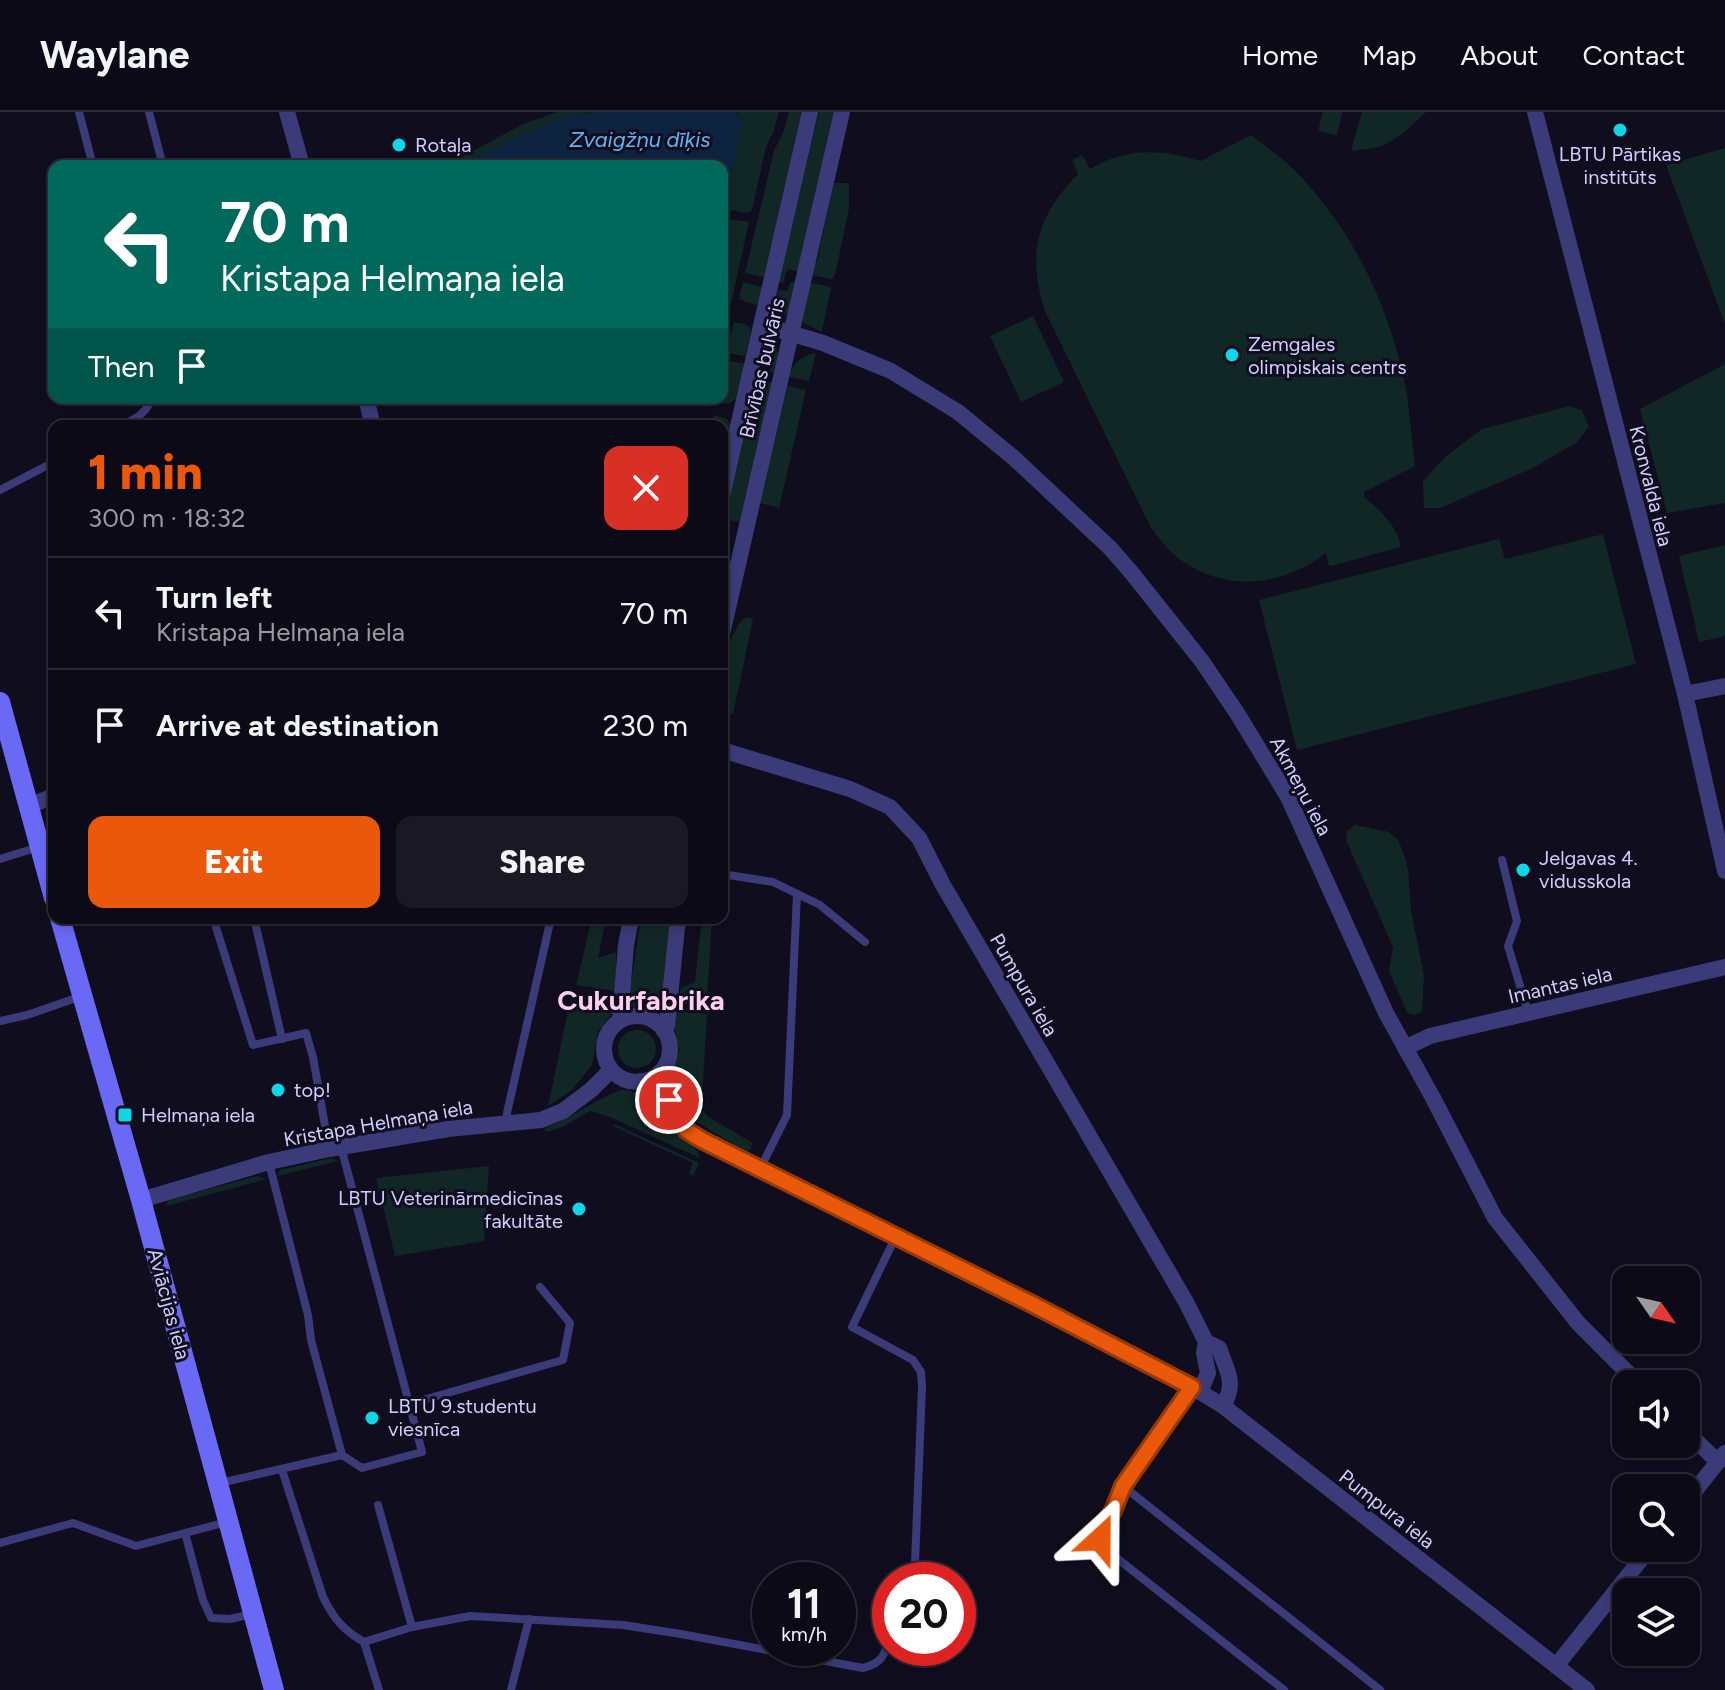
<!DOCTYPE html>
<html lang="en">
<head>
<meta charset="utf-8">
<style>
  body { margin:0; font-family:Figtree,sans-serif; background:#1a1823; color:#f1f3f6; height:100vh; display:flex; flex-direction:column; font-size:30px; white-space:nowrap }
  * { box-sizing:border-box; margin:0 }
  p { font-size:26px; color:#9a9aa1 }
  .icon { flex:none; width:44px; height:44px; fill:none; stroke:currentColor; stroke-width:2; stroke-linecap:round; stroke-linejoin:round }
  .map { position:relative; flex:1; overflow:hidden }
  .sheet { position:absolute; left:48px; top:308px; width:680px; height:504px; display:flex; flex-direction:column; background:#0c0a16; border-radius:16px; box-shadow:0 4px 12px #0003,0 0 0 2px #2c2b35 }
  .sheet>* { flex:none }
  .top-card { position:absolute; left:48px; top:48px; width:680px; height:244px; border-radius:16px; box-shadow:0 4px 12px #0003,0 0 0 2px #2c2b35; background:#00695c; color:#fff; overflow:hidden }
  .needle { width:52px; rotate:124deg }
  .buttons { position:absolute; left:1612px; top:1154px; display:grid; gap:16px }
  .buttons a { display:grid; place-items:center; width:88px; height:88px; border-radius:16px; background:#0c0a16; box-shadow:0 4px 12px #0003,0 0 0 2px #2c2b35; font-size:40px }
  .speed { position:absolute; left:752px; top:1450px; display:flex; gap:16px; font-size:40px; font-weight:700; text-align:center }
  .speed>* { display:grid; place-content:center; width:104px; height:104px; border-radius:50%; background:#0c0a16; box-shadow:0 4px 12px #0003,0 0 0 2px #2c2b35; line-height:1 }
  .speed small { font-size:20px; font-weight:400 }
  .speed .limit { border:12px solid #d22; background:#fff; color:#111 }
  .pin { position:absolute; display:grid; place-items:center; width:68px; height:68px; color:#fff; margin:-34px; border:4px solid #fff; border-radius:50%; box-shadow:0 2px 8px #0007 }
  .me { position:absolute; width:88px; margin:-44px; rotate:24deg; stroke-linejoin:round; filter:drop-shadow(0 0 6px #0008) }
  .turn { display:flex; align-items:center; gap:28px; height:168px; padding:0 40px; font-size:36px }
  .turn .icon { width:104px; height:104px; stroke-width:2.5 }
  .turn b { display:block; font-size:56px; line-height:68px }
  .then { display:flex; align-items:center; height:76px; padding:0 40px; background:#0003; gap:16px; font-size:30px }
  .round { display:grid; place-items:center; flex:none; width:84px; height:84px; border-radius:16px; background:#1a1823 }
  .head { display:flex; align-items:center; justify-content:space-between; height:136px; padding:0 40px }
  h1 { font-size:48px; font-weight:800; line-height:60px; color:#ea580c }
  .cta { display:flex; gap:16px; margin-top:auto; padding:16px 40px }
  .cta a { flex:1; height:92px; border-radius:16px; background:#ea580c; color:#fff; font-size:32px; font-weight:800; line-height:92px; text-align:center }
  .cta a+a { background:#1a1823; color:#f1f3f6 }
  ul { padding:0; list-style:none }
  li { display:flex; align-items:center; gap:24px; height:112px; padding:0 40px; border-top:2px solid #2c2b35 }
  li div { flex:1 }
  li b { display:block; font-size:30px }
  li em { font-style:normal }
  header { display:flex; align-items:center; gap:48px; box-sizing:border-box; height:112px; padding:0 40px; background:#0c0a16; border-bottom:2px solid #2c2b35 }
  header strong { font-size:38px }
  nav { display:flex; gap:44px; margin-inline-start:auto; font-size:28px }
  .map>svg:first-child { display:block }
  .green { fill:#112726 }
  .water { fill:#0e2340 }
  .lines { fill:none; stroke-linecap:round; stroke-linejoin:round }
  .service { stroke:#3c3b7a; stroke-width:8 }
  .minor { stroke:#3c3b7a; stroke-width:16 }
  .secondary { stroke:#6a69f6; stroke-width:20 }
  .route-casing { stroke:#983908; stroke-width:20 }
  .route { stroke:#ea580c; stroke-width:14 }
  .poi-dot { fill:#0dd7e7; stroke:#100d1e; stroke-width:3 }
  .labels { text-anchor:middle; stroke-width:6; stroke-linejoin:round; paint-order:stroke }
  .poi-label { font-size:20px; fill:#d1cdfc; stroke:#100d1e; text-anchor:start }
  .street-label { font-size:20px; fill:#d1cdfc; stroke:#100d1e }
  .water-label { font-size:22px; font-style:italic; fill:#61b5f6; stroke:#100d1e }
  .district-label { font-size:28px; font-weight:bold; fill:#fccfed; stroke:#100d1e }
</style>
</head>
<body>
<header>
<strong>Waylane</strong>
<nav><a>Home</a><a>Map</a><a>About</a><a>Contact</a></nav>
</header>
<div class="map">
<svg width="1725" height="1578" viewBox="0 0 1725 1578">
  <rect width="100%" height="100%" fill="#100d1e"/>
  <g class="green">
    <path d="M557,0H593L583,1L552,10L463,54H445L523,12Z"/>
    <path d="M735,0H779L774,18L766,35L752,98L747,101L722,97V55L732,58L739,2Z"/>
    <path d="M789,0H803L768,166L745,161L774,39L784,19Z"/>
    <path d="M819,0H834L798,160L789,157L786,160L783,172L778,170Z"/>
    <path d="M1323,0H1342L1337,23L1318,19Z"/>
    <path d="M1362,0H1426L1401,23L1381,35L1351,39Z"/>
    <path d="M1251,23C1264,33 1278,43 1290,54C1348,110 1385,184 1403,263C1410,292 1411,324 1415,354L1364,380V385C1381,399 1396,412 1401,435L1331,454L1328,452L1326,441C1280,477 1217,481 1171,440C1164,433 1158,424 1151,416L1045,199C1027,142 1036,105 1078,62L1072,48L1082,43L1090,57C1126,35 1162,37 1201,49Z"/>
    <path d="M1725,36V212L1666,53Z"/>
    <path d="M834,71H849V96L835,163L832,167L809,163L810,154L817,149Z"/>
    <path d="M722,106L749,110L729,200L722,199V175L729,145L722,142Z"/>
    <path d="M795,169L788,199L786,203L778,205L773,198L778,178L787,179L790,171Z"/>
    <path d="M743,170L766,176L760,191L755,193L739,187Z"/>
    <path d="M807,170L831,175L822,220L804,211L800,206Z"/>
    <path d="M1033,204L1064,270L1021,290L990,224Z"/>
    <path d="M734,210L745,212L750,216L751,220L745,244L726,241Z"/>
    <path d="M768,235L777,240L779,245L775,260L773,261L770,259L771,253L761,248L764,237Z"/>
    <path d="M816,241L809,269L789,265C792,252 802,243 816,241Z"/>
    <path d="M725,248L745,252L736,287L728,292L716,290L717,286H722V263Z"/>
    <path d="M1725,252V391L1667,401L1640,297Z"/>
    <path d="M758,257L762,259L763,267L772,271L739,410L724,407Z"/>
    <path d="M788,274L806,278L779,396L760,391Z"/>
    <path d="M1570,294L1582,299L1589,315L1577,330L1535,355L1440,396H1424L1423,369L1446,344L1482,317Z"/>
    <path d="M714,303L727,307L730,312L724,333H722V314H711Z"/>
    <path d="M1603,422L1636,552L1297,638L1259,488L1499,427L1505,447Z"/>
    <path d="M1725,433V524L1699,530L1679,444Z"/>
    <path d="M746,505L753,507L733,602L722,601C722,576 724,520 746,505Z"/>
    <path d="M1355,713L1389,720L1398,728L1405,745L1408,757L1411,798L1424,864L1422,899C1417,903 1413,904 1407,900L1389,859L1393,835L1346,728L1347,719Z"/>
    <path d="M592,806H606L598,846L616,840V879L576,873Z"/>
    <path d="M641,806H672L662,903C650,898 640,895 627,896Z"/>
    <path d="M702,806H712L707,889L705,892L677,891L681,876L695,870Z"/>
    <path d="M572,881L616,887L613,900L598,920L592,953L572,978L548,994Z"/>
    <path d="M676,899L707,902L702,987L703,999L708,1005L753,1031L748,1041L697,1010L687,1002L672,979V961L679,938L674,912Z"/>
    <circle cx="637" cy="937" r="19"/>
    <path d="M620,978C627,978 632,978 638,982C650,991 656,1007 667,1017C678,1026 696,1031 700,1046L610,1005L590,999L564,1014L548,1020L545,1019L544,1017C571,1006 593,989 620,978Z"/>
    <path d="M614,1012L699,1051L693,1064L689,1062L693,1051L613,1014Z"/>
    <path d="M331,1046L339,1049L277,1064L280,1058Z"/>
    <path d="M489,1054L484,1129L395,1144L376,1066Z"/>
    <path d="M257,1064L267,1067L166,1094L168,1089L172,1087Z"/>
  </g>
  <path class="water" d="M593,0H735L743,7L733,58L704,51L677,54H463C502,34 549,4 593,0Z"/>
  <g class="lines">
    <g class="service">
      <path d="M79,0L93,54"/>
      <path d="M149,0L163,54"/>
      <path d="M121,314C134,307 147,302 151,286"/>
      <path d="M0,378L54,350"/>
      <path d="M0,747L39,735"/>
      <path d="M1502,748L1517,809L1508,834L1528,900"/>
      <path d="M722,762L773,770L820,793L865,830"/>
      <path d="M254,806L282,927"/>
      <path d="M215,812L253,933L306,921L313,945L329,1037"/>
      <path d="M0,909L27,903L82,884"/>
      <path d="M506,1010L507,1001L551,806"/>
      <path d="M341,1035L422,1340L362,1356L342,1343"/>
      <path d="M761,1055L787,1003L797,782"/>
      <path d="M896,1124L852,1215L913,1248L921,1260L922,1275L915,1451L909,1468"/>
      <path d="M1192,1275L1123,1374L1113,1399L1101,1416L1100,1427L1104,1436L1284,1578"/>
      <path d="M409,1292L563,1248L570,1211L540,1175"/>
      <path d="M282,1358L323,1485C334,1507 343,1518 364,1530L379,1578"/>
      <path d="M220,1371L342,1343L311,1228L308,1203L269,1051"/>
      <path d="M1123,1374L1380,1578"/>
      <path d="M378,1393L412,1515L470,1504L623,1513L681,1522L863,1556C882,1551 884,1544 890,1526"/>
      <path d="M185,1421L203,1488L211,1506L230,1507L252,1502"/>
      <path d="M0,1431L73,1411L136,1434L227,1410"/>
      <path d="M364,1530L412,1515"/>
      <path d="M511,1578L529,1507"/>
    </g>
    <g class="minor">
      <path d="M287,0L302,54"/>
      <path d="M1535,0L1685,582L1725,759"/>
      <path d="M762,213L823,231L891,259L958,300L1014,346L1110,436L1131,460L1201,548L1237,601L1288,685L1386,901L1433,986L1495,1106L1578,1211L1639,1272"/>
      <path d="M366,286L373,314"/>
      <path d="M722,384L810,0"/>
      <path d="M722,522L842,0"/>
      <path d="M1685,582L1725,574"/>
      <path d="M722,638L850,677L890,695L919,726L943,773L1186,1190L1206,1230L1204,1241L1208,1261L1200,1280"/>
      <path d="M29,694L54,684"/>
      <circle cx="637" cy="937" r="33"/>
      <path d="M620,908L626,833L631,806"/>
      <path d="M664,919L667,914L678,806"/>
      <path d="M1405,936L1430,924L1725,855"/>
      <path d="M659,961L669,988L686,1018"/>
      <path d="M640,969C649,987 659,1003 676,1013L1099,1226L1192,1275L1223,1294L1587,1578"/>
      <path d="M141,1088L269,1050L329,1037L448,1017L541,1008L563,999L591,978L611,958"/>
      <path d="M1206,1230L1219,1236C1227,1260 1237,1270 1223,1294"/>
      <path d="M1686,1319L1718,1350"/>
      <path d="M1686,1390L1725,1341"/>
      <path d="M1556,1554L1650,1436"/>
    </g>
    <g class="secondary">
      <path d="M0,590L54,786"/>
      <path d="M60,806L141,1088L274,1578"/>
    </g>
  </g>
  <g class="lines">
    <g class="route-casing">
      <path id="route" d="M669,988L686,1018L702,1028L1032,1192L1192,1275L1123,1374L1113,1399L1101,1416L1100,1427"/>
    </g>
    <use href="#route" class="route"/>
  </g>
  <g class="poi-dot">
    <circle cx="1620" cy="18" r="8"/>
    <circle cx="399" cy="33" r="8"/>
    <circle cx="1232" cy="243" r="8"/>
    <circle cx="1523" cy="758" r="8"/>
    <circle cx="278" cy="978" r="8"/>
    <rect x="117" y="995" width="16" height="16" rx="4"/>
    <circle cx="579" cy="1097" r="8"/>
    <circle cx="372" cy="1306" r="8"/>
  </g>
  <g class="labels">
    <g class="poi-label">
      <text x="415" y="40">Rotaļa</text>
      <text x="1620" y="49" text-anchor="middle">LBTU Pārtikas<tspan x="1620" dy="23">institūts</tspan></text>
      <text x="1248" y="239">Zemgales<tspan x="1248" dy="23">olimpiskais centrs</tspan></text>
      <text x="1539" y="753">Jelgavas 4.<tspan x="1539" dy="23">vidusskola</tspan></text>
      <text x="294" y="985">top!</text>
      <text x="141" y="1010">Helmaņa iela</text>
      <text x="563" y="1093" text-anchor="end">LBTU Veterinārmedicīnas<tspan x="563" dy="23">fakultāte</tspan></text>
      <text x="388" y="1301">LBTU 9.studentu<tspan x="388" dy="23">viesnīca</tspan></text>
    </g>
    <g class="street-label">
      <text transform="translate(762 256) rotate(-77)" y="7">Brīvības bulvāris</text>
      <text transform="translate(1651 374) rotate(76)" y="7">Kronvalda iela</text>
      <text transform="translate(1301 674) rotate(62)" y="7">Akmeņu iela</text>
      <text transform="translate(1024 873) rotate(60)" y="7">Pumpura iela</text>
      <text transform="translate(1560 873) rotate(-13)" y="7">Imantas iela</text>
      <text transform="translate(378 1011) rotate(-10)" y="7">Kristapa Helmaņa iela</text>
      <text transform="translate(169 1192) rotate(75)" y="7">Aviācijas iela</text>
      <text transform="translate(1387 1397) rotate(38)" y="7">Pumpura iela</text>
    </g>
    <g class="water-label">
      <text x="640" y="35">Zvaigžņu dīķis</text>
    </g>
    <g class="district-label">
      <text x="641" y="898">Cukurfabrika</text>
    </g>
  </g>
</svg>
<div class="buttons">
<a><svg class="needle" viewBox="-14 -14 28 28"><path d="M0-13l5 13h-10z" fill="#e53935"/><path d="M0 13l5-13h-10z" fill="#9a9aa1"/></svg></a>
<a><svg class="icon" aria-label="sound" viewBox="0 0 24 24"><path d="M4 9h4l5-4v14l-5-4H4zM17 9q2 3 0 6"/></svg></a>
<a><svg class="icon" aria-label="search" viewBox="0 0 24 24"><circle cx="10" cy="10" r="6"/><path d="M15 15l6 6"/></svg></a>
<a><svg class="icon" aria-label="layers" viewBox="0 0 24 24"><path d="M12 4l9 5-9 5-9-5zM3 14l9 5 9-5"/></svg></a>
</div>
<div class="speed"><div>11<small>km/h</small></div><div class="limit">20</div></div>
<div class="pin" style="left:669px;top:988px;background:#d93025"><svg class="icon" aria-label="arrive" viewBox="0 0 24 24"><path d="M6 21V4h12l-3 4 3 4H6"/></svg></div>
<svg class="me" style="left:1100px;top:1427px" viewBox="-20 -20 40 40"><path d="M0-17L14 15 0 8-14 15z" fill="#ea580c" stroke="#fff" stroke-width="4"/></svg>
<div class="top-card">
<div class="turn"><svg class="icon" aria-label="left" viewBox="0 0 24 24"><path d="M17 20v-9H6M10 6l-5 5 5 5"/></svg><div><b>70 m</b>Kristapa Helmaņa iela</div></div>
<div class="then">Then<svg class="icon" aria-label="arrive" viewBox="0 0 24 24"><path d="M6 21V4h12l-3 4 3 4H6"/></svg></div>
</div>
<section class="sheet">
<div class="head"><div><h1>1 min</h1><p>300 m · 18:32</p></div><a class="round" style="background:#d93025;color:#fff"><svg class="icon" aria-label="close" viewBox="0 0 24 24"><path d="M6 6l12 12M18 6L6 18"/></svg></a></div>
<ul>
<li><svg class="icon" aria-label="left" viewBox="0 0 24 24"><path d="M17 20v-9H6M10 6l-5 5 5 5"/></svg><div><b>Turn left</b><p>Kristapa Helmaņa iela</p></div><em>70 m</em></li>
<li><svg class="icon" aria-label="arrive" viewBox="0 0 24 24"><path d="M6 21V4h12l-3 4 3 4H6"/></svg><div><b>Arrive at destination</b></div><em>230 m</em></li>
</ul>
<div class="cta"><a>Exit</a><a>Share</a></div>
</section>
</div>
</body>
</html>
